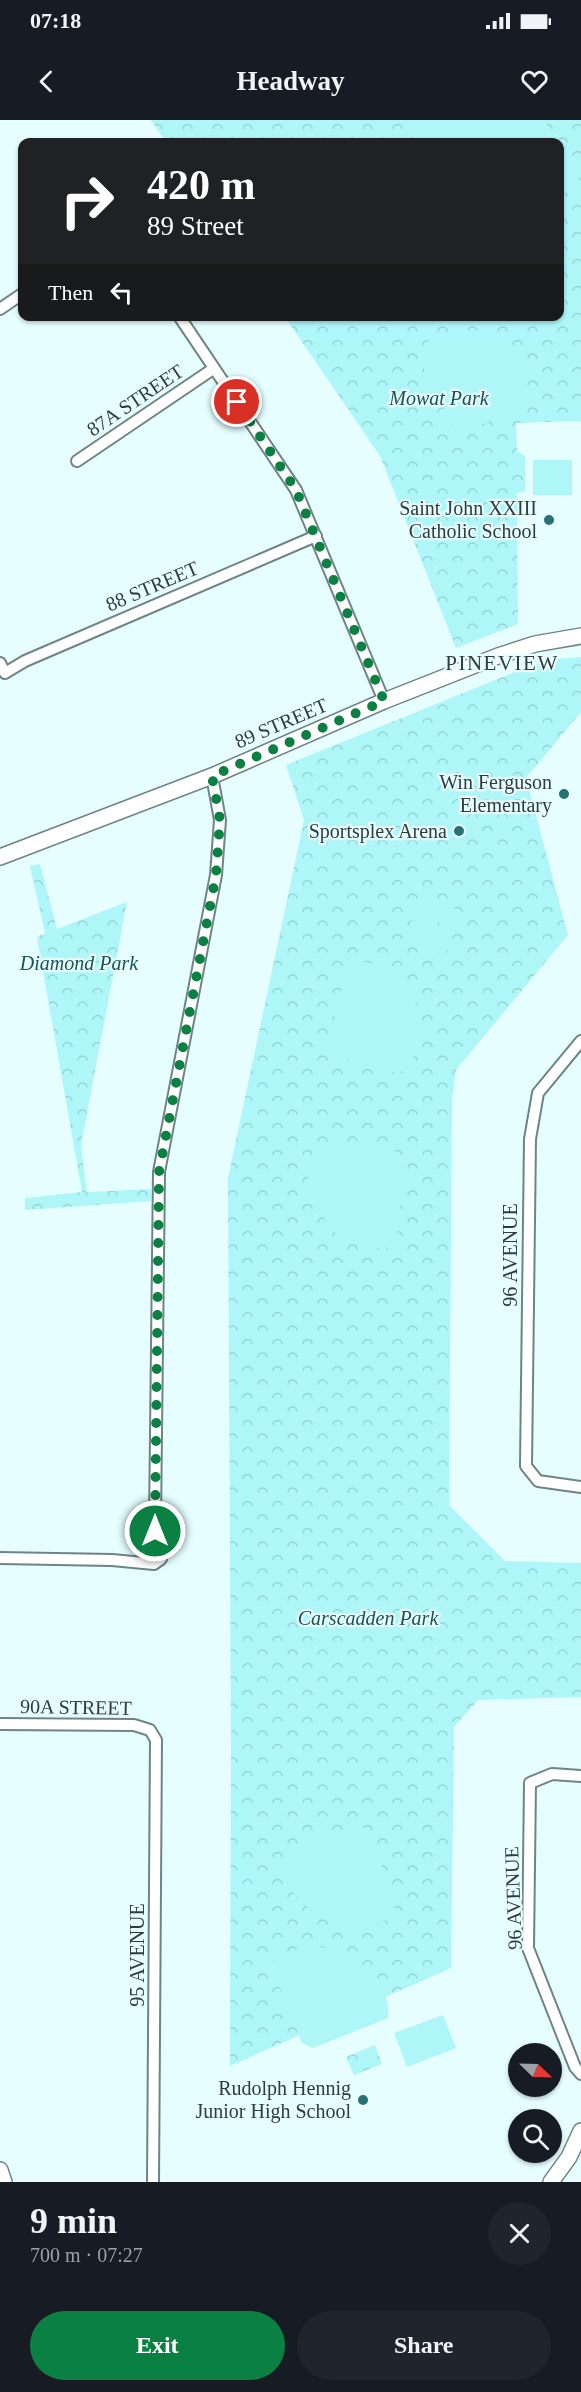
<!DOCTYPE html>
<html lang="en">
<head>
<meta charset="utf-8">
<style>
  body { margin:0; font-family:"Times New Roman",serif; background:#20242c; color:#f1f3f6; height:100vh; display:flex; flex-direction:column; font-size:22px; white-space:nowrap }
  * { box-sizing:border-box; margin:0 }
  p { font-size:20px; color:#9ea1a6 }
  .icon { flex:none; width:33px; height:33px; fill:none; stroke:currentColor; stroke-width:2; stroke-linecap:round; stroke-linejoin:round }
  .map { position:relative; height:2062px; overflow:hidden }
  .side { display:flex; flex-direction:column; background:#171b24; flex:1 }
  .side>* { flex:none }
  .guide { position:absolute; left:18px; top:18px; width:546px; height:183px; border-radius:12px; box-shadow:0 2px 4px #0004; background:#202124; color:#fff; overflow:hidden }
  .needle { width:39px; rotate:113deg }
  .buttons { position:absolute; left:508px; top:1923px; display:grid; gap:12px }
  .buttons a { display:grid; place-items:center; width:54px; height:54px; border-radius:50%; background:#171b24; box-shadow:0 2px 4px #0004; font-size:30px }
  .pin { position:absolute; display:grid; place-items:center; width:51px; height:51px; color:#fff; margin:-26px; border:3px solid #fff; border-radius:50%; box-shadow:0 2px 6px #0007 }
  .me { position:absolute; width:66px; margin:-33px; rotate:0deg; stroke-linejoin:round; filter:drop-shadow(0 0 4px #0008) }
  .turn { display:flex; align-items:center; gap:21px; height:126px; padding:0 30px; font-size:27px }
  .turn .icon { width:78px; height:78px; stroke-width:2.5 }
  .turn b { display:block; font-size:42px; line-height:51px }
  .then { display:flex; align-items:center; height:57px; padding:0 30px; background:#0003; gap:12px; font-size:22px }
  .round { display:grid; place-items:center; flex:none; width:63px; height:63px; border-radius:32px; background:#20242c }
  .summary { display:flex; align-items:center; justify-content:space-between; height:102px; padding:0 30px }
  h1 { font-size:36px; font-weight:800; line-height:45px }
  .primary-button { display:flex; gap:12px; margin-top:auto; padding:12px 30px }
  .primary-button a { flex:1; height:69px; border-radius:36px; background:#0b8043; color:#fff; font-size:24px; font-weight:800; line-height:69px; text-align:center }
  .primary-button a+a { background:#20242c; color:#f1f3f6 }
  .status { display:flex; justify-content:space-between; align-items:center; height:42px; padding:0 30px; background:#171b24; direction:ltr }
  .status svg { height:16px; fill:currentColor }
  header { display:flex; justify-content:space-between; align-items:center; height:78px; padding:0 30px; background:#171b24; font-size:27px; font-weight:800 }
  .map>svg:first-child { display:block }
  .park { fill:url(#park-crowns) }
  .pitch { fill:#aef6f8 }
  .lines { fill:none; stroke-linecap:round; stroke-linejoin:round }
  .street-casing { stroke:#6e8485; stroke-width:14 }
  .secondary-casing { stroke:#6e8485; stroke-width:18 }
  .street { stroke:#fff; stroke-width:10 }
  .secondary { stroke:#fff; stroke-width:15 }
  .route { stroke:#0b8043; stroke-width:10; stroke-dasharray:0 18 }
  .poi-dot { fill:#267173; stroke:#e6feff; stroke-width:2 }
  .labels { text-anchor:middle; stroke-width:4.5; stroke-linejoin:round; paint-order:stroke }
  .park-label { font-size:20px; font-style:italic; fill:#1b5254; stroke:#e6feff }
  .street-label { font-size:20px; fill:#313b3b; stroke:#e6feff }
  .poi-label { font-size:20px; fill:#313b3b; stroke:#e6feff; text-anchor:end }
  .neighbourhood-label { font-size:21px; letter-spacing:1.5px; fill:#313b3b; stroke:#e6feff }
</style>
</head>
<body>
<div class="status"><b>07:18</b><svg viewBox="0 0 49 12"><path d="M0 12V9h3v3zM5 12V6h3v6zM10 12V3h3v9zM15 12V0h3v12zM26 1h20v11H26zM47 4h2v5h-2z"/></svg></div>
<header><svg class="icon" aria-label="back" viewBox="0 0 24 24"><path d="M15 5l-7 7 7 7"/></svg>Headway<svg class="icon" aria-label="heart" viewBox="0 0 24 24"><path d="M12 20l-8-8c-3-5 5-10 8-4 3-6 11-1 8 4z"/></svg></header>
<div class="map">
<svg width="581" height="2062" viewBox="0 0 581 2062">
  <defs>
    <pattern id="park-crowns" width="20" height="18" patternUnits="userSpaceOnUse" patternTransform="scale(1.5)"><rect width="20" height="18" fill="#aef6f8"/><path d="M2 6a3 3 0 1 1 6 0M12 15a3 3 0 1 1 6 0" fill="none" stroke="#96d4d6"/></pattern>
  </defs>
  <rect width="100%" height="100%" fill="#e6feff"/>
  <g class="park">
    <path d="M151,0H581V301L516,303L517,331L525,336V372L517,373L518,504L456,528L380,336L285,197L560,196V22H166Z"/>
    <path d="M581,537V592L526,658L568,815L456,950L452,978L449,1376V1385L505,1441L581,1443V1577L478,1580L454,1607L451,1848L230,1946L231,1623L228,1058L304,700L286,645L525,548L555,539Z"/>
    <path d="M40,744L57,809L127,782L81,1025L87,1072L151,1069V1081L25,1090V1078L82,1072L37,817L45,813L30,746Z"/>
    <path d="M375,1925L382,1944L354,1955L346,1937Z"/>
  </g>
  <g class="pitch">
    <path d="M403,0H544L558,22H416Z"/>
    <path d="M560,26L581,63L560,76Z"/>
    <path d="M453,211C460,211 470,209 477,211C510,217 531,251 527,283L465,313L454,308L416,233L429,220Z"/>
    <rect x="533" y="340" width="39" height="35"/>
    <path d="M423,775L463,792L456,810L415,793Z"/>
    <path d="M412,800L452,816L445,835L404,818Z"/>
    <path d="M367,842C382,848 396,853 407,866C412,871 415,880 417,887C425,913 420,936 399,954L333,936L327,925L349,843Z"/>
    <path d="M319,1022L399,1032L406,1042L395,1126C373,1131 352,1127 334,1112C325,1104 310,1069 308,1057C307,1045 312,1031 319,1022Z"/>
    <path d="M361,1706L372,1713L396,1794C384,1802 373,1808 358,1809C335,1809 300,1786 289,1766C283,1756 281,1741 284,1730Z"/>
    <path d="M309,1826C316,1827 325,1827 333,1829C361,1837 393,1868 388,1898L313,1928L302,1923L271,1844L284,1833Z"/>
    <path d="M443,1895L456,1928L407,1947L394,1913Z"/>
  </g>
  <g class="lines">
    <g class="street-casing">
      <g id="street">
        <path d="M0,189L22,174"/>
        <path d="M179,196L296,370L384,581"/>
        <path d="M77,341L213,249"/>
        <path d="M0,543L5,553L25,541L316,416"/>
        <path d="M581,921L538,973L530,1019L526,1346L538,1361L581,1367"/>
        <path d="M0,1438L112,1440L154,1444L161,1439L155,1401L159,1052L216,755L220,700L212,656"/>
        <path d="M0,1604L134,1605L150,1610L156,1620L153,2062"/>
        <path d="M581,1656L552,1654L530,1663L528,1828L575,1947L581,1954"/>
      </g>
    </g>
    <g class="secondary-casing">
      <g id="secondary">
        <path d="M0,737L212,656L384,581L498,536L535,524L581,516"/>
        <path d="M0,2050L4,2062"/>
        <path d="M551,2062L569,2037L581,2011"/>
      </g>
    </g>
    <use href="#street" class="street"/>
    <use href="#secondary" class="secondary"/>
  </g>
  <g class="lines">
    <path class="route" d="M155,1411L159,1052L216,755L220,700L212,656L384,581L296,370L237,282"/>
  </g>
  <g class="poi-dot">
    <circle cx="549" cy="400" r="6"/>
    <circle cx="564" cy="674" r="6"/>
    <circle cx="459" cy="711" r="6"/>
    <circle cx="363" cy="1980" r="6"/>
  </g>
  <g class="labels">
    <g class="park-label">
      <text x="439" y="285">Mowat Park</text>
      <text x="79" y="850">Diamond Park</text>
      <text x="368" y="1505">Carscadden Park</text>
    </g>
    <g class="street-label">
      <text transform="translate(135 280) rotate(-34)" y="7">87A STREET</text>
      <text transform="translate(152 466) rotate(-23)" y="7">88 STREET</text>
      <text transform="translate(281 603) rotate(-23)" y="7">89 STREET</text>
      <text transform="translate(510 1135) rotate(-90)" y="7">96 AVENUE</text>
      <text transform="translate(76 1587) rotate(1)" y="7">90A STREET</text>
      <text transform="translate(513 1778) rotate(-92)" y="7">96 AVENUE</text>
      <text transform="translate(137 1835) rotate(-90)" y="7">95 AVENUE</text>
    </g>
    <g class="poi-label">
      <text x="537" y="395">Saint John XXIII<tspan x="537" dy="23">Catholic School</tspan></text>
      <text x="552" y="669">Win Ferguson<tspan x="552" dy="23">Elementary</tspan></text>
      <text x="447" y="718">Sportsplex Arena</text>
      <text x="351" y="1975">Rudolph Hennig<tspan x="351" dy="23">Junior High School</tspan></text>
    </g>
    <g class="neighbourhood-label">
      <text x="502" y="550">PINEVIEW</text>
    </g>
  </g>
</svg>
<div class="buttons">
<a><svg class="needle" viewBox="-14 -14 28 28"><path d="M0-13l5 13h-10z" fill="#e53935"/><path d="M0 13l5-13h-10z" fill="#9ea1a6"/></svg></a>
<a><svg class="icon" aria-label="search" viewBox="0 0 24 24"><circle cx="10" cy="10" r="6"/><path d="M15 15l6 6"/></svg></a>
</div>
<div class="pin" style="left:237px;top:282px;background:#d93025"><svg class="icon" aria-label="arrive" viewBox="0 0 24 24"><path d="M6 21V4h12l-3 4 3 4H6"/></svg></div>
<svg class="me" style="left:155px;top:1411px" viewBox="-20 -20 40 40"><circle r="17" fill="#0b8043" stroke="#fff" stroke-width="3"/><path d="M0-11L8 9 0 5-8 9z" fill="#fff"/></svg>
<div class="guide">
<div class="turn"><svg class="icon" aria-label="right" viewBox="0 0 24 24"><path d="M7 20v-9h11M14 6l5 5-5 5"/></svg><div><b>420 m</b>89 Street</div></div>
<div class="then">Then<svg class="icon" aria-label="left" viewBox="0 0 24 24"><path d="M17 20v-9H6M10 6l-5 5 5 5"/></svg></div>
</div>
</div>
<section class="side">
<div class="summary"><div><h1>9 min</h1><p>700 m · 07:27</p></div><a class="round"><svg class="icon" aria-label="close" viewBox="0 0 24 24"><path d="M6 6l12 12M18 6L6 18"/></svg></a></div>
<div class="primary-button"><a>Exit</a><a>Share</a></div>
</section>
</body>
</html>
